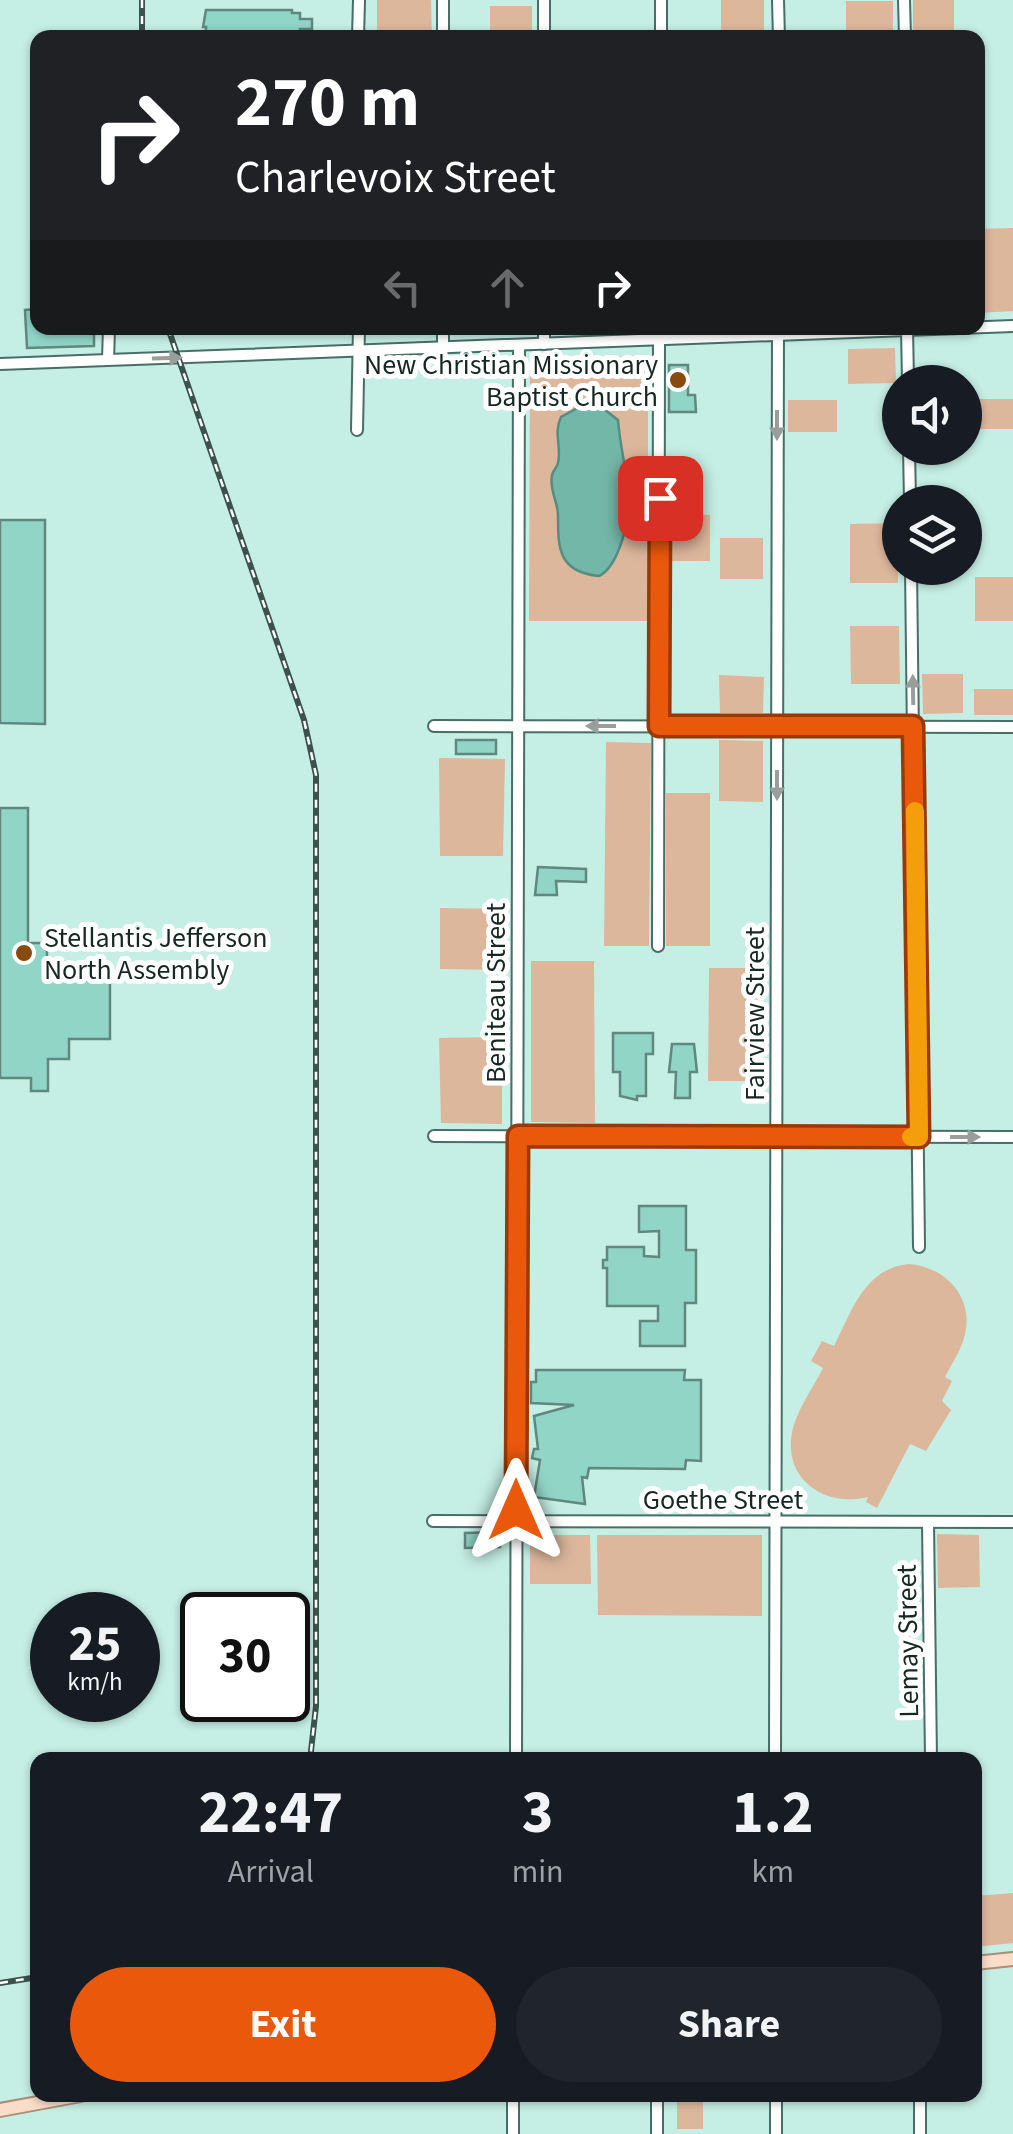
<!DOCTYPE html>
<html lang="en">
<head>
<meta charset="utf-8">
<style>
  body { margin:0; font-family:"Source Sans 3",sans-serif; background:#20242c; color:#f1f3f6; height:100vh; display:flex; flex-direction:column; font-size:38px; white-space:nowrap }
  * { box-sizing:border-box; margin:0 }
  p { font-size:32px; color:#9ea1a6 }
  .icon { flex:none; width:55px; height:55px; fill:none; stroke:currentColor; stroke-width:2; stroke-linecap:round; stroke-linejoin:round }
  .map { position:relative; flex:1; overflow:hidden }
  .side { position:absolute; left:30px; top:1752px; width:952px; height:350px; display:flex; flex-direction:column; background:#171b24; border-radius:20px; box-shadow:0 2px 8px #0004 }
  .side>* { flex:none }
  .top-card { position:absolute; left:30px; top:30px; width:955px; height:305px; border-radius:20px; box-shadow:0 2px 8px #0004; background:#202124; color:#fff; overflow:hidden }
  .tools { position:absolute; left:882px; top:365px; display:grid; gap:20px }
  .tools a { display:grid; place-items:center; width:100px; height:100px; border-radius:50%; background:#171b24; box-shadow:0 2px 8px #0004; font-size:50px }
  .speed { position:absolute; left:30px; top:1592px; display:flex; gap:20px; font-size:50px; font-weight:700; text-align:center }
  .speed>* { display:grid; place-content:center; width:130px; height:130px; border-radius:50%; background:#171b24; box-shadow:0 2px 8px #0004; line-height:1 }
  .speed small { font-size:25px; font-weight:400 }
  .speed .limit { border:5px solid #111; border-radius:15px; background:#fff; color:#111 }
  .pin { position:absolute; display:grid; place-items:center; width:85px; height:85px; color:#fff; margin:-42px; border-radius:20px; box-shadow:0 5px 15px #0006 }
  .me { position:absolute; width:110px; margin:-55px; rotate:0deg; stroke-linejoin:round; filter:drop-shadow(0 0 8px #0008) }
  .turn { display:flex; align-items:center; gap:35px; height:210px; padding:0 40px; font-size:45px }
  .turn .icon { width:130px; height:130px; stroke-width:2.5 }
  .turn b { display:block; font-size:70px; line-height:85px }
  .lanes { display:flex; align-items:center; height:95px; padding:0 40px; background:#0003; justify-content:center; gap:50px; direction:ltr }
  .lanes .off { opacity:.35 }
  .eta { display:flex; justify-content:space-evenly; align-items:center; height:170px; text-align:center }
  .eta b { font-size:60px; font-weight:700; line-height:70px }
  .button { display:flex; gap:20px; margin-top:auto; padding:20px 40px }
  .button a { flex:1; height:115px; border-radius:60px; background:#ea580c; color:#fff; font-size:40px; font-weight:700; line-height:115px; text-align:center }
  .button a+a { background:#20242c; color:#f1f3f6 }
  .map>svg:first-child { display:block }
  .green { fill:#ddb79c }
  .water { fill:#73b7a8; stroke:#578c80; stroke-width:2.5 }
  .building { fill:#91d5c6; stroke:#61877e; stroke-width:2.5 }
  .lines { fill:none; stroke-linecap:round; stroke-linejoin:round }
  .minor-casing { stroke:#486e65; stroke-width:14 }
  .major-casing { stroke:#a98f77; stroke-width:16 }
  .minor { stroke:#fff; stroke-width:10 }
  .major { stroke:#faddc8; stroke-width:12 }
  .rail-casing { stroke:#3d524d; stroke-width:6 }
  .rail { stroke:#fff; stroke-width:2.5; stroke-dasharray:8; stroke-linecap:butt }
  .oneway { fill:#979e9c }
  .route-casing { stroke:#983908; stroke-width:25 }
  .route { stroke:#ea580c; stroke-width:18 }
  .slow { stroke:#f59e0b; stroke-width:18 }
  .poi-dot { fill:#884a0f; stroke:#fff; stroke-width:4 }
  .labels { text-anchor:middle; stroke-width:10; stroke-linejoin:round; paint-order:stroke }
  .poi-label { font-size:28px; fill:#172723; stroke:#fff; text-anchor:end }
  .street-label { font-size:28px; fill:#172723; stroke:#fff }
</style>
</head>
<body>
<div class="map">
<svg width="1013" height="2134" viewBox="0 0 1013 2134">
  <rect width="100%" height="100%" fill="#c5eee4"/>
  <g class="green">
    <path d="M377,0H431L432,37H377Z"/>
    <rect x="721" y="0" width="43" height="37"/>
    <rect x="913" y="0" width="41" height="37"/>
    <rect x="846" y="1" width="47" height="36"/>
    <rect x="490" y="6" width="42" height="31"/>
    <path d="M1013,228V311L978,313V229Z"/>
    <path d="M895,348L896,383L848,384V349Z"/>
    <path d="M648,355V621H529L530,367L534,360Z"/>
    <rect x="970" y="399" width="43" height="30"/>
    <rect x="788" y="400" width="49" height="32"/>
    <path d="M669,514L710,515V561H668Z"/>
    <path d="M898,523V583H850V524Z"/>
    <rect x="720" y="538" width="43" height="41"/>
    <rect x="975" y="577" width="38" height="44"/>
    <path d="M850,626H899L900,684H851Z"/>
    <path d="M922,674H963V713L923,714Z"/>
    <path d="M719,675L764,677L763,713H720Z"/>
    <rect x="974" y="689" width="39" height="26"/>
    <path d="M719,740L763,741V802L719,801Z"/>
    <path d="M606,742L651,743L649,946H604Z"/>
    <path d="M439,758L505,759L503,856H440Z"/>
    <rect x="666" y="793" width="44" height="153"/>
    <path d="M440,908L503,909L502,970L440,969Z"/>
    <path d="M531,961H594L595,1123L531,1122Z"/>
    <path d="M709,968H763L762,1081H708Z"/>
    <path d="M502,1037V1124L441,1123L439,1038Z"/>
    <path d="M908,1264C944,1266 974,1296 965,1334C962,1349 952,1363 945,1377L952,1381L942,1401L951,1410L926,1451L910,1444L877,1508L866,1502L868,1497C826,1508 783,1480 792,1433C796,1411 813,1388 823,1368L811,1361L822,1341L834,1346C852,1311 864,1269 908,1264Z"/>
    <path d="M937,1534L979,1535L980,1587L938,1588Z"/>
    <path d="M530,1535H590L591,1584H530Z"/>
    <path d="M597,1535H762V1616L598,1615Z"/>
    <path d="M1013,1893V1943L975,1947V1896Z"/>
    <rect x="677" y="2095" width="26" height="34"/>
  </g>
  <path class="water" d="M583,405L605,410L618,420C620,448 629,479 629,506C628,526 617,568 599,576C558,572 558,548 558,515C558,502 549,489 552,476C552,471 557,468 558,463C562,447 553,434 561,417Z"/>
  <g class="building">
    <path d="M206,10H292V13H300V19H312V29H300V38H206V27H203Z"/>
    <path d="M38,309V328H94V346L27,348L25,310Z"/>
    <path d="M669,365H688V395H695L696,412H669Z"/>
    <path d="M0,520H45V724L0,723Z"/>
    <rect x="456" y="740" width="40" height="14"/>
    <path d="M0,808H28V943H47V962H68V980L110,981V1039H69V1059H48V1091H31V1078H0Z"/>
    <path d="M538,867L586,869V882L556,881L557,895H535Z"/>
    <path d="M613,1033H653V1054H646V1096H637V1100L620,1096V1072H613Z"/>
    <path d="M672,1044H694L697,1072H690V1098H675L676,1072H669Z"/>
    <path d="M639,1206H686V1250H696V1303H685V1346H640V1321H658V1306H607V1268H603V1260H607V1247H644V1256L659,1257V1231L639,1232Z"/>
    <path d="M536,1370H685L684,1380H701V1461L686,1460L685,1469L589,1468L587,1478L582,1477L585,1504L534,1497L540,1460L532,1458L534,1449H538L534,1416L574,1405L531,1403V1382H536Z"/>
    <path d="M500,1532V1547L465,1548V1533Z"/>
  </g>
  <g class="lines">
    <g class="minor-casing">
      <g id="minor">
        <path d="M443,0V38"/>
        <path d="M544,0V38"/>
        <path d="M778,0L779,38"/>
        <path d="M904,0L905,38"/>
        <path d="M358,38L359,0"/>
        <path d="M661,38V0"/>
        <path d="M544,328V344"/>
        <path d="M907,328L908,382"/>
        <path d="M443,348V328"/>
        <path d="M108,360L109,328"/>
        <path d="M0,364L1013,326"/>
        <path d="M357,430L359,328"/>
        <path d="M909,448L910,502"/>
        <path d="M911,568L919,1247"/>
        <path d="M434,726L1013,727"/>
        <path d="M658,946L659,328"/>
        <path d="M434,1136L1013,1137"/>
        <path d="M433,1521L1013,1522"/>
        <path d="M928,1522L931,1760"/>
        <path d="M516,1760L519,345"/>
        <path d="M775,1760L778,328"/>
        <path d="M657,2095V2134"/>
        <path d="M776,2095V2134"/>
        <path d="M920,2095V2134"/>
        <path d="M513,2134V2095"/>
      </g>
    </g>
    <g class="major-casing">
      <g id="major">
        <path d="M975,1963L1013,1959"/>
        <path d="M0,2110L81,2095"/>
      </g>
    </g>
    <use href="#minor" class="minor"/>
    <use href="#major" class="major"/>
    <g class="rail-casing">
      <g id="rail">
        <path d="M142,0V38"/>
        <path d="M168,328L304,720L316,775V1706L310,1760"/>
        <path d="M0,1983L38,1977"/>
      </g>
    </g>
    <use href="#rail" class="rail"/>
  </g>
  <defs><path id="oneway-solid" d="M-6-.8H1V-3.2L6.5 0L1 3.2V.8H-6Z" transform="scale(2.5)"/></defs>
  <g class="oneway">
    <use href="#oneway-solid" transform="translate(167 358) rotate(-2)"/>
    <use href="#oneway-solid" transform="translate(777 425) rotate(90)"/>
    <use href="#oneway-solid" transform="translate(913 690) rotate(-91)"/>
    <use href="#oneway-solid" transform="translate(601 726) rotate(-180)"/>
    <use href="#oneway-solid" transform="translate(777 785) rotate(90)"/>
    <use href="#oneway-solid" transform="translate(965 1137)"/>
  </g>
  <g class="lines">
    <g class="route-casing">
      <path id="route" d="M516,1510L518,1136L919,1137L913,726H659L660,498"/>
    </g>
    <use href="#route" class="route"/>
    <path class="slow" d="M911,1137H919L915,811"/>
  </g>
  <g class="poi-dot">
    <circle cx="678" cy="380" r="10"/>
    <circle cx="24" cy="953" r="10"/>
  </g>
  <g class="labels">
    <g class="poi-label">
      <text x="658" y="374">New Christian Missionary<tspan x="658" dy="32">Baptist Church</tspan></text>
      <text x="44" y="947" text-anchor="start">Stellantis Jefferson<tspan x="44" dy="32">North Assembly</tspan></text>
    </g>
    <g class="street-label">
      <text transform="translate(495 993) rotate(-90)" y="10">Beniteau Street</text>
      <text transform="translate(754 1014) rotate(-90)" y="10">Fairview Street</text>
      <text x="723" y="1509">Goethe Street</text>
      <text transform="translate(907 1641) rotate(-91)" y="10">Lemay Street</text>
    </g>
  </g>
</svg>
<div class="tools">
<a><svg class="icon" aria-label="sound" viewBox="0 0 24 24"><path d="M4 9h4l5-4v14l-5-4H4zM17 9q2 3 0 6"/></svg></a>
<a><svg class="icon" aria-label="layers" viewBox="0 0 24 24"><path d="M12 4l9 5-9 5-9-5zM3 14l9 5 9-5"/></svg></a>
</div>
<div class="speed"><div>25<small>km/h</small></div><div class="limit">30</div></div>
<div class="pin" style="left:660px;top:498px;background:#d93025"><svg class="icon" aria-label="arrive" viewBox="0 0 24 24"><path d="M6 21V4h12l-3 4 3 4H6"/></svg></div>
<svg class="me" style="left:516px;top:1510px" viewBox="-20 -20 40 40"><path d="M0-17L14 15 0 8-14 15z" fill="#ea580c" stroke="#fff" stroke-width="4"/></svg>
<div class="top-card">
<div class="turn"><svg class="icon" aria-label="right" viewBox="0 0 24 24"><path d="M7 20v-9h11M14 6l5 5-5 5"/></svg><div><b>270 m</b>Charlevoix Street</div></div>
<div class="lanes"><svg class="icon off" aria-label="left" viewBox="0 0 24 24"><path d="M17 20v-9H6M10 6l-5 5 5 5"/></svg><svg class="icon off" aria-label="ahead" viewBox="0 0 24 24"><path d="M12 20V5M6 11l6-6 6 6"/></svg><svg class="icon" aria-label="right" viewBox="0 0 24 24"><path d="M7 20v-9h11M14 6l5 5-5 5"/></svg></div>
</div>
<section class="side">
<div class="eta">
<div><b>22:47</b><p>Arrival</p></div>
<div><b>3</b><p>min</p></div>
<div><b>1.2</b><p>km</p></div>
</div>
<div class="button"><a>Exit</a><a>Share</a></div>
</section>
</div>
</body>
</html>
